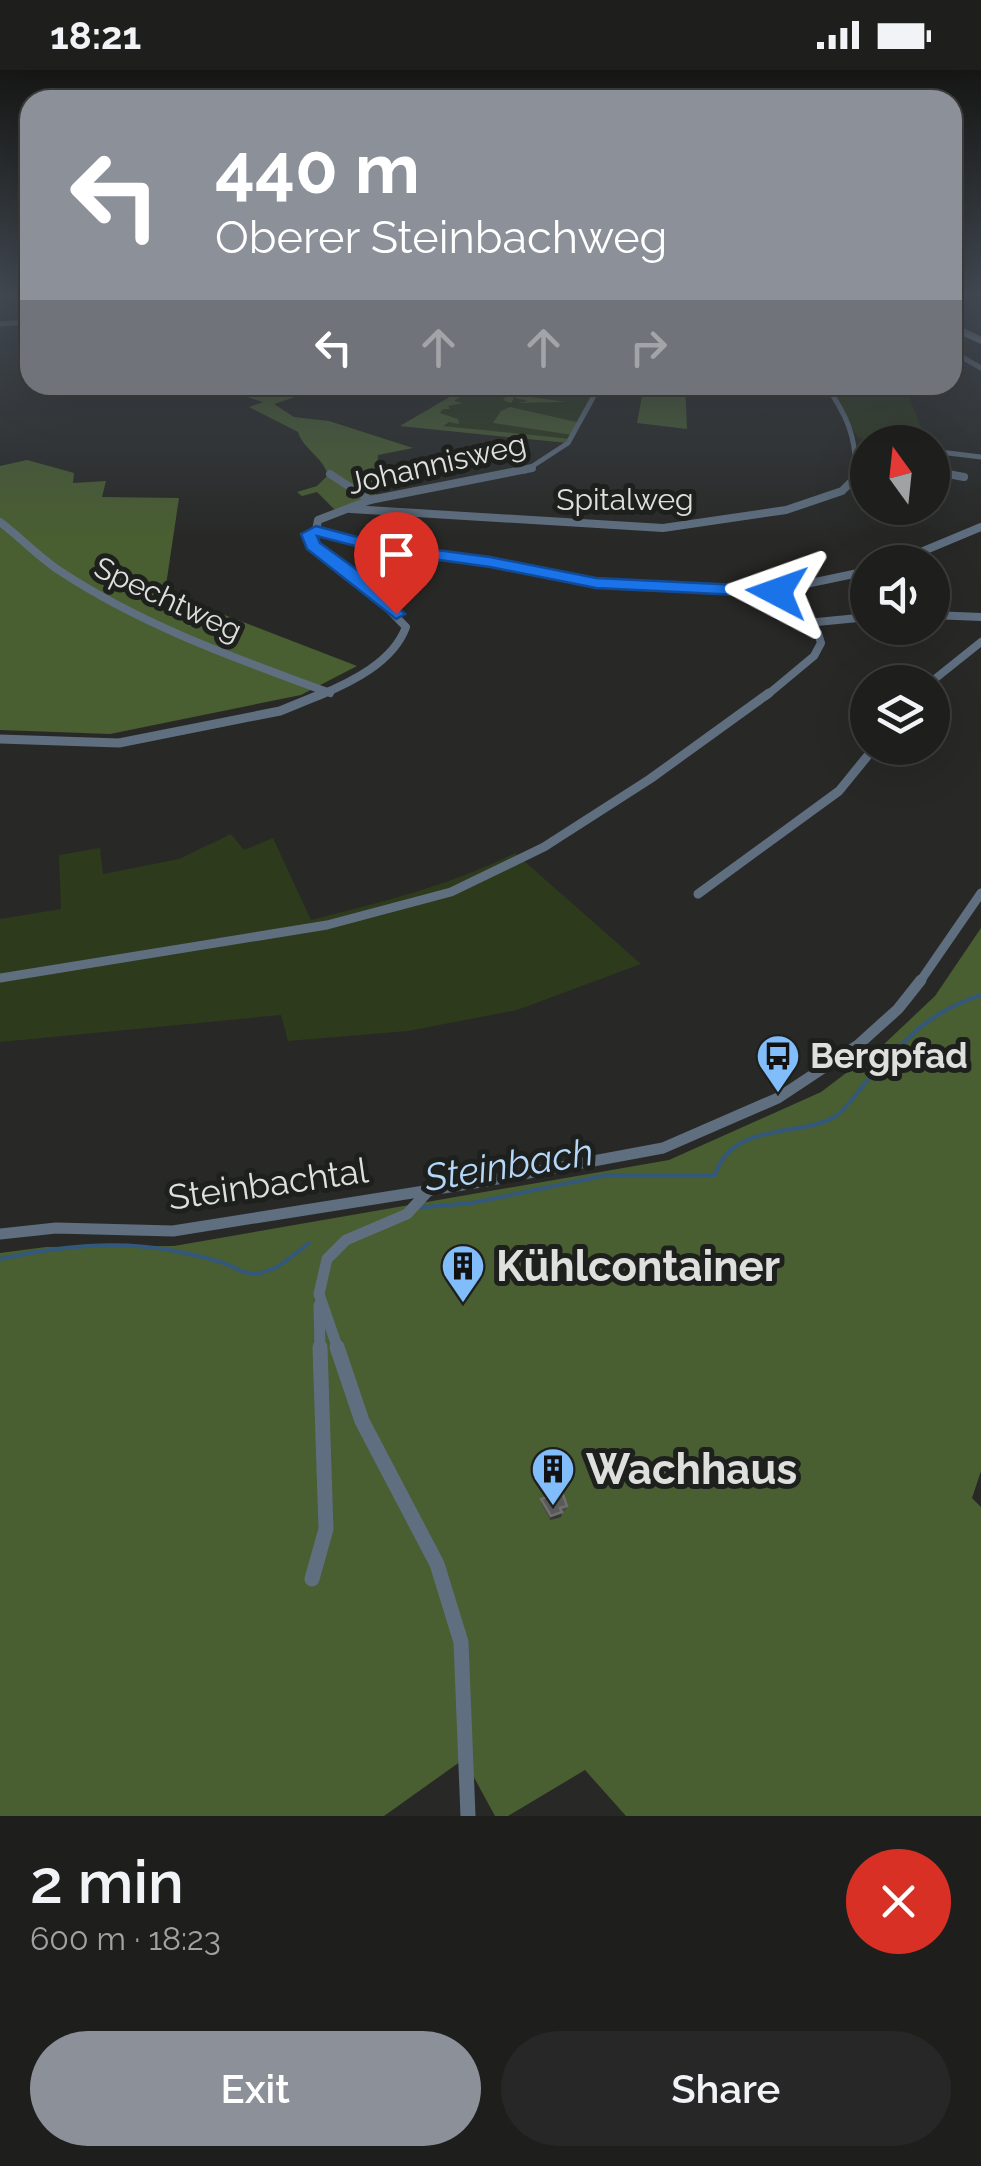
<!DOCTYPE html>
<html lang="en">
<head>
<meta charset="utf-8">
<style>
  body { margin:0; font-family:Raleway,sans-serif; background:#262726; color:#f1f3f6; height:100vh; display:flex; flex-direction:column; font-size:38px; white-space:nowrap }
  * { box-sizing:border-box; margin:0 }
  p { font-size:32px; color:#a1a2a4 }
  .icon { flex:none; width:55px; height:55px; fill:none; stroke:currentColor; stroke-width:2; stroke-linecap:round; stroke-linejoin:round }
  .map { position:relative; height:1746px; overflow:hidden }
  .details { display:flex; flex-direction:column; background:#1e1f1d; flex:1 }
  .details>* { flex:none }
  .hud { position:absolute; left:20px; top:20px; width:942px; height:305px; border-radius:30px; box-shadow:0 10px 40px #0002,0 0 0 2px #3c3d3b; background:#8c9099; color:#fff; overflow:hidden }
  .needle { width:65px; rotate:345deg }
  .fabs { position:absolute; left:850px; top:355px; display:grid; gap:20px }
  .fabs a { display:grid; place-items:center; width:100px; height:100px; border-radius:50%; background:#1e1f1d; box-shadow:0 10px 40px #0002,0 0 0 2px #3c3d3b; font-size:50px }
  .pin { position:absolute; display:grid; place-items:center; width:85px; height:85px; color:#fff; margin:-102px -42px; border-radius:50% 50% 50% 0; rotate:-45deg; box-shadow:0 0 10px #0007 }
  .pin .icon { rotate:45deg }
  .me { position:absolute; width:110px; margin:-55px; rotate:274deg; stroke-linejoin:round; filter:drop-shadow(0 0 8px #0008) }
  .turn { display:flex; align-items:center; gap:35px; height:210px; padding:0 30px; font-size:45px }
  .turn .icon { width:130px; height:130px; stroke-width:2.5 }
  .turn b { display:block; font-size:70px; line-height:85px }
  .lanes { display:flex; align-items:center; height:95px; padding:0 30px; background:#0003; justify-content:center; gap:50px; direction:ltr }
  .lanes .off { opacity:.35 }
  .round { display:grid; place-items:center; flex:none; width:105px; height:105px; border-radius:52px; background:#262726 }
  .summary { display:flex; align-items:center; justify-content:space-between; height:170px; padding:0 30px }
  h1 { font-size:60px; font-weight:600; line-height:75px }
  .action { display:flex; gap:20px; margin-top:auto; padding:20px 30px }
  .action a { flex:1; height:115px; border-radius:60px; background:#8c9099; color:#fff; font-size:40px; font-weight:600; line-height:115px; text-align:center }
  .action a+a { background:#262726; color:#f1f3f6 }
  .status { display:flex; justify-content:space-between; align-items:center; height:70px; padding:0 50px; background:#1e1f1d; direction:ltr }
  .status svg { height:28px; fill:currentColor }
  .map>svg:first-child { display:block }
  .green { fill:#2d3a1c }
  .forest { fill:#495e31 }
  .lines { fill:none; stroke-linecap:round; stroke-linejoin:round }
  .stream { stroke:#34587c; stroke-width:4 }
  .street-far4 { stroke:#5f6f80; stroke-width:5 }
  .street-far3 { stroke:#5f6f80; stroke-width:8 }
  .street-far2 { stroke:#5f6f80; stroke-width:9 }
  .street-far1 { stroke:#5f6f80; stroke-width:11 }
  .street { stroke:#5f6f80; stroke-width:15 }
  .secondary { fill:#7e97b2; fill-rule:evenodd }
  .tram { stroke:#838482; stroke-width:2.5 }
  .wall { fill:#484a47 }
  .shaded-wall { fill:#353634 }
  .building { fill:#595a58; stroke:#6e6f6d; stroke-width:2.5 }
  .route { fill:#1a73e8; stroke:#114b97; stroke-width:2.5 }
  .labels { text-anchor:middle; stroke-width:10; stroke-linejoin:round; paint-order:stroke }
  .far-street-label { font-size:30px; fill:#dfe0de; stroke:#1e201d }
  .poi-label { font-size:35px; font-weight:bold; fill:#dfe0de; stroke:#1e201d; text-anchor:start }
  .street-label { font-size:35px; fill:#dfe0de; stroke:#1e201d }
  .water-label { font-size:38px; font-style:italic; fill:#b5d7fa; stroke:#1e201d }
  .near-poi-label { font-size:42px; font-weight:bold; fill:#dfe0de; stroke:#1e201d; text-anchor:start }
</style>
</head>
<body>
<div class="status"><b>18:21</b><svg viewBox="0 0 49 12"><path d="M0 12V9h3v3zM5 12V6h3v6zM10 12V3h3v9zM15 12V0h3v12zM26 1h20v11H26zM47 4h2v5h-2z"/></svg></div>
<div class="map">
<svg width="981" height="1746" viewBox="0 0 981 1746">
  <rect width="100%" height="100%" fill="#282927"/>
  <g class="green">
    <path d="M470,315H510L597,325L568,373L400,356Z"/>
    <path d="M826,315H904L927,372L858,368Z"/>
    <path d="M231,764L244,780L273,768L311,850C381,832 450,816 515,783L641,894L517,940L408,961L288,971L281,945L0,972V849L61,839L59,785L100,778L103,804L179,789Z"/>
  </g>
  <g class="forest">
    <path d="M209,315H331L274,334L294,347L329,351L413,378L378,385L376,427L335,440L317,422L302,426L297,422L317,416L328,405C322,386 304,380 298,362L249,337L263,332Z"/>
    <path d="M470,315L563,321L534,319L525,326L566,332L517,333L528,331L515,328V324L524,326V319L510,317L514,328L511,333L503,330L506,326L468,321L454,331L463,333L448,336L450,339H443L440,343L458,349L459,354L449,352L443,356L571,369L568,373L400,356Z"/>
    <path d="M644,315H685L687,359L637,353Z"/>
    <path d="M510,337L581,353L573,365L493,353L501,341Z"/>
    <path d="M27,390L74,403L73,413L106,411L102,427L179,428L165,522L357,596L301,625L110,664L0,660V396Z"/>
    <path d="M981,858V1401L972,1428L981,1437V1746H626L585,1700L508,1746H495L464,1689L384,1746H0V1183L46,1177L174,1176L669,1090L821,1022L882,976L935,926Z"/>
  </g>
  <g class="lines">
    <g class="stream">
      <path d="M416,1138L472,1133L607,1105H715C732,1051 801,1067 834,1047C846,1040 857,1022 866,1012C905,970 925,944 981,925"/>
      <path d="M0,1189C59,1176 116,1170 175,1181C190,1184 206,1187 220,1192C229,1194 239,1202 249,1203C271,1207 292,1186 309,1173"/>
    </g>
    <g class="street-far4">
      <path d="M0,254L30,252"/>
      <path d="M952,264L957,270L955,283L981,298"/>
      <path d="M826,315C845,343 857,366 855,401"/>
      <path d="M932,381L981,387"/>
      <path d="M525,401L568,373L600,315"/>
    </g>
    <g class="street-far3">
      <path d="M932,401L964,407"/>
      <path d="M330,404L370,430"/>
      <path d="M351,439L663,458L786,440L842,421L852,411L856,398"/>
      <path d="M0,452C21,468 39,487 60,501C143,556 238,589 330,623"/>
      <path d="M316,461L375,477L490,492L596,513L777,520L780,536L807,553L868,547"/>
      <path d="M897,492L981,457"/>
      <path d="M777,520L868,501"/>
      <path d="M932,545L981,547"/>
      <path d="M931,612L981,572"/>
      <path d="M318,626C352,612 393,592 406,557L355,505L313,476L309,464L316,461L318,450L370,430L532,398"/>
      <path d="M766,626L814,586L821,573L818,563L807,553"/>
    </g>
    <g class="street-far2">
      <path d="M0,669L119,673L280,641L324,623"/>
      <path d="M698,824L839,721L874,678"/>
      <path d="M0,908L327,855L451,822L544,777L650,709L769,623"/>
      <path d="M919,913L981,823"/>
    </g>
    <g class="street-far1">
      <path d="M0,1164L56,1158L173,1161L481,1112L663,1078L778,1028L858,975L898,939L921,910"/>
      <path d="M319,1235L320,1279"/>
      <path d="M338,1279L319,1224L327,1189L346,1170L407,1144L430,1119"/>
    </g>
    <g class="street">
      <path d="M337,1277L362,1351L437,1494L461,1572L468,1746"/>
      <path d="M312,1509L326,1459L320,1277"/>
    </g>
    <path class="secondary" d="M952,256L981,269V274L952,261Z"/>
    <path class="tram" d="M952,254L981,268"/>
  </g>
  <path class="wall" d="M541,1429L567,1436L566,1440L561,1442V1447L550,1450L541,1433Z"/>
  <path class="shaded-wall" d="M562,1442L561,1447L550,1450L551,1446Z"/>
  <path class="building" d="M562,1422L567,1436L560,1438L562,1442L551,1446L541,1429Z"/>
  <linearGradient id="sky" x2="0" y2="1"><stop stop-color="#161715"/><stop offset="0.48" stop-color="#424952"/><stop offset="1" stop-color="#424952" stop-opacity="0"/></linearGradient>
  <rect width="981" height="468" fill="url(#sky)"/>
  <path class="route" d="M316,456L376,472L490,487L596,508L777,517L785,522L777,527L596,518L490,497L375,481L317,466L320,473L360,502L402,541L405,544L396,549L307,479L301,464Z"/>
  <defs>
    <g id="bus-pin" transform="scale(2.25)"><path d="M0 17L-7.5 6A9.5 9.5 0 1 1 7.5 6Z" fill="#81bdfa" stroke="#1e201d"/><path d="M-5-6H5V4H4V6H2V4H-2V6H-4V4H-5ZM-3.5-4V0h7V-4ZM-3.5 1.2v1.5H-2V1.2ZM2 1.2v1.5H3.5V1.2Z" fill="#111"/></g>
    <g id="building-pin" transform="scale(2.25)"><path d="M0 17L-7.5 6A9.5 9.5 0 1 1 7.5 6Z" fill="#81bdfa" stroke="#1e201d"/><path d="M-4-6H4V6H1V3H-1V6H-4ZM-2.5-4.3h1.7v1.8h-1.7ZM.8-4.3h1.7v1.8H.8ZM-2.5-1h1.7V.8h-1.7ZM.8-1h1.7V.8H.8Z" fill="#111"/></g>
  </defs>
  <g fill-rule="evenodd">
    <use href="#bus-pin" x="778" y="986"/>
    <use href="#building-pin" x="463" y="1196"/>
    <use href="#building-pin" x="553" y="1399"/>
  </g>
  <g class="labels">
    <g class="far-street-label">
      <text transform="translate(437 394) rotate(-13)" y="10">Johannisweg</text>
      <text x="625" y="440">Spitalweg</text>
      <text transform="translate(168 529) rotate(25)" y="10">Spechtweg</text>
    </g>
    <g class="poi-label">
      <text x="810" y="998">Bergpfad</text>
    </g>
    <g class="street-label">
      <text transform="translate(268 1114) rotate(-8)" y="12">Steinbachtal</text>
    </g>
    <g class="water-label">
      <text transform="translate(509 1095) rotate(-9)" y="13">Steinbach</text>
    </g>
    <g class="near-poi-label">
      <text x="496" y="1211">Kühlcontainer</text>
      <text x="586" y="1414">Wachhaus</text>
    </g>
  </g>
</svg>
<div class="fabs">
<a><svg class="needle" viewBox="-14 -14 28 28"><path d="M0-13l5 13h-10z" fill="#e53935"/><path d="M0 13l5-13h-10z" fill="#a1a2a4"/></svg></a>
<a><svg class="icon" aria-label="sound" viewBox="0 0 24 24"><path d="M4 9h4l5-4v14l-5-4H4zM17 9q2 3 0 6"/></svg></a>
<a><svg class="icon" aria-label="layers" viewBox="0 0 24 24"><path d="M12 4l9 5-9 5-9-5zM3 14l9 5 9-5"/></svg></a>
</div>
<div class="pin" style="left:396px;top:544px;background:#d93025"><svg class="icon" aria-label="arrive" viewBox="0 0 24 24"><path d="M6 21V4h12l-3 4 3 4H6"/></svg></div>
<svg class="me" style="left:777px;top:522px" viewBox="-20 -20 40 40"><path d="M0-17L14 15 0 8-14 15z" fill="#1a73e8" stroke="#fff" stroke-width="4"/></svg>
<div class="hud">
<div class="turn"><svg class="icon" aria-label="left" viewBox="0 0 24 24"><path d="M17 20v-9H6M10 6l-5 5 5 5"/></svg><div><b>440 m</b>Oberer Steinbachweg</div></div>
<div class="lanes"><svg class="icon" aria-label="left" viewBox="0 0 24 24"><path d="M17 20v-9H6M10 6l-5 5 5 5"/></svg><svg class="icon off" aria-label="ahead" viewBox="0 0 24 24"><path d="M12 20V5M6 11l6-6 6 6"/></svg><svg class="icon off" aria-label="ahead" viewBox="0 0 24 24"><path d="M12 20V5M6 11l6-6 6 6"/></svg><svg class="icon off" aria-label="right" viewBox="0 0 24 24"><path d="M7 20v-9h11M14 6l5 5-5 5"/></svg></div>
</div>
</div>
<section class="details">
<div class="summary"><div><h1>2 min</h1><p>600 m · 18:23</p></div><a class="round" style="background:#d93025;color:#fff"><svg class="icon" aria-label="close" viewBox="0 0 24 24"><path d="M6 6l12 12M18 6L6 18"/></svg></a></div>
<div class="action"><a>Exit</a><a>Share</a></div>
</section>
</body>
</html>
